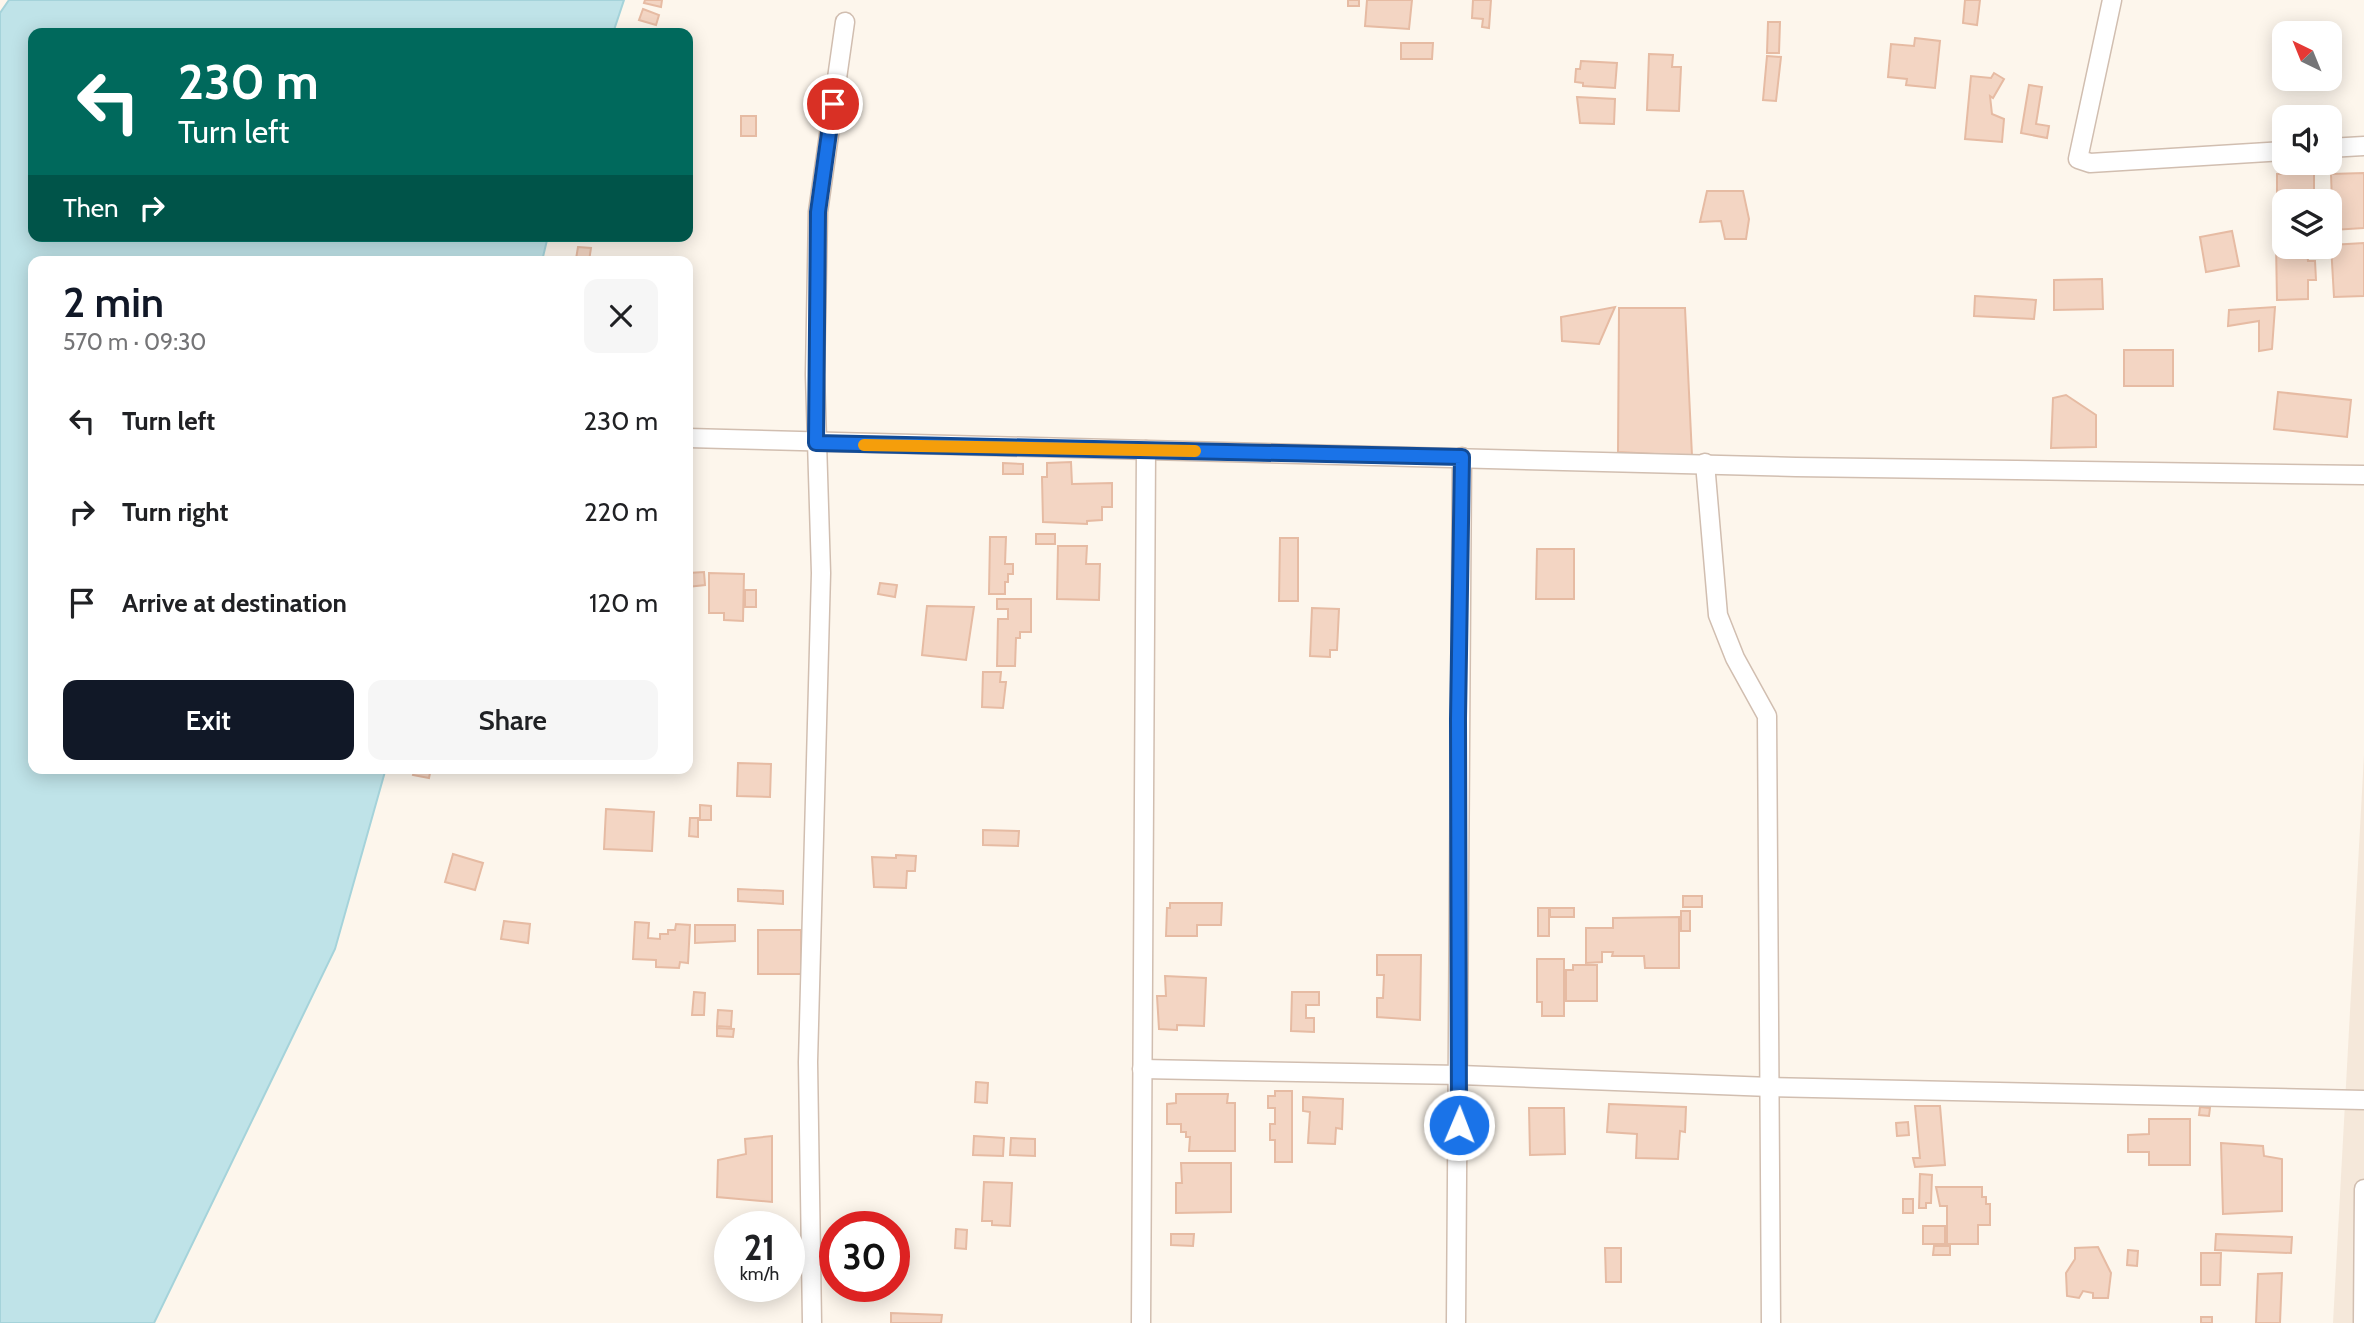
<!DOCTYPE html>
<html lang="en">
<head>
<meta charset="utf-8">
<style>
  body { margin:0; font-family:Cabin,sans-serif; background:#f6f6f6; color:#202124; height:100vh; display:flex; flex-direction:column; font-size:26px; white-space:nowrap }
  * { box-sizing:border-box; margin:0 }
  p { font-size:23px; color:#757577 }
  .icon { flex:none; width:38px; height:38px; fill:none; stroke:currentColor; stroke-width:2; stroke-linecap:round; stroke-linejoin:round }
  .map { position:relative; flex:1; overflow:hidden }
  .side { position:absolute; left:28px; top:256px; width:665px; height:518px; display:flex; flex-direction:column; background:#fff; border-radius:14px; box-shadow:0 4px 18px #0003 }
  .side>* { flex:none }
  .hud { position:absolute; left:28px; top:28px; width:665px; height:214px; border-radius:14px; box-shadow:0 4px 18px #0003; background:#00695c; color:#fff; overflow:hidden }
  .needle { width:46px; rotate:317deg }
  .tools { position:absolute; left:2272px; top:21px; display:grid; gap:14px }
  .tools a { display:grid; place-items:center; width:70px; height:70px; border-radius:14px; background:#fff; box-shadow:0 4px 18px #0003; font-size:35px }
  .speed { position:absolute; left:714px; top:1211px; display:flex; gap:14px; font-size:35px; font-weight:700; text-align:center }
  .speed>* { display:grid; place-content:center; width:91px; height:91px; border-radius:50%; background:#fff; box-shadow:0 4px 18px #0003; line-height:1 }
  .speed small { font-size:18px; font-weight:400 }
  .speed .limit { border:10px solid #d22; background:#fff; color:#111 }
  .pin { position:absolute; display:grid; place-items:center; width:60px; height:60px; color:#fff; margin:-30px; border:4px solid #fff; border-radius:50%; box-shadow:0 2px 7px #0007 }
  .me { position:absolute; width:77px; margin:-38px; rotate:1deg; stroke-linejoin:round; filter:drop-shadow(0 0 5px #0008) }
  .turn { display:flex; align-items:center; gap:24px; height:147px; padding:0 35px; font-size:32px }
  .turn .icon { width:91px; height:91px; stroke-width:2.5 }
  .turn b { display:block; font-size:49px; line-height:60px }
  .then { display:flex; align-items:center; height:66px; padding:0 35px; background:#0003; gap:14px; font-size:26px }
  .round { display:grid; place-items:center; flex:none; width:74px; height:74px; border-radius:14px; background:#f6f6f6 }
  .headline { display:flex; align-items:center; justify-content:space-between; height:119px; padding:0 35px }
  h1 { font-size:42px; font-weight:600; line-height:52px; color:#111827 }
  .primary-button { display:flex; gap:14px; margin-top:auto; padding:14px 35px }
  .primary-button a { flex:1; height:80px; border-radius:14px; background:#111827; color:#fff; font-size:28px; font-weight:600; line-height:80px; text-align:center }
  .primary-button a+a { background:#f6f6f6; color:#202124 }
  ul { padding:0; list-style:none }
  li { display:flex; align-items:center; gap:21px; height:91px; padding:0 35px }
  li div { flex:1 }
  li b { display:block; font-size:26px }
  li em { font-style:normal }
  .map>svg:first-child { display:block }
  .residential { fill:#f5e8da }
  .water { fill:#bfe3e8; stroke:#a5d3da; stroke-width:2 }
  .building { fill:#f3d5c3; stroke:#e6bba3; stroke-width:2 }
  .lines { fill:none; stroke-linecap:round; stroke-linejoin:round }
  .minor-casing { stroke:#d1beb0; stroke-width:21 }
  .minor { stroke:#fff; stroke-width:18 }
  .route-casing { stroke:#114b97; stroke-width:18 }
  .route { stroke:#1a73e8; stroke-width:12 }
  .slow { stroke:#f59e0b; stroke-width:12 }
</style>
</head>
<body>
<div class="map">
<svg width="2364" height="1323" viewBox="0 0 2364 1323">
  <rect width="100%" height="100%" fill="#fdf6ec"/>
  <path class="residential" d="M2364,755V1323H2333Z"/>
  <path class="water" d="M9,0H624L613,33H33V236H548L542,261H33V768H386L335,949L154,1323H0V13Z"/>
  <g class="building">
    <path d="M645,0H662L661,7L644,3Z"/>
    <rect x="1348" y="0" width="11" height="6"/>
    <path d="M1367,0H1412L1409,29L1365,26Z"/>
    <path d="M1473,0H1491L1489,28L1482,27L1483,19L1472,18Z"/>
    <path d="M1965,0H1980L1977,25L1963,23Z"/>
    <path d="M643,9L659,15L656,25L639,20Z"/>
    <path d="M1768,22H1780L1779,53H1767Z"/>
    <path d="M1915,38L1940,41L1935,88L1906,85L1907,79L1888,77L1891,44L1914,46Z"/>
    <path d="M1401,43H1433L1432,59H1401Z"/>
    <path d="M1649,54L1673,55L1672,67H1681L1679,111L1647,110Z"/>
    <path d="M1767,56L1781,57L1776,101L1763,100Z"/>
    <path d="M1581,61L1617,63L1615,88L1583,86V83L1575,82L1576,69H1580Z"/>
    <path d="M1994,73L2004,79L1993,98L1990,96L1992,114L2004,119L2002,142L1965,139L1971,76L1991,78Z"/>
    <path d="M2029,85L2042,87L2036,124L2049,126L2047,138L2021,133Z"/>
    <path d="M1577,97L1615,99L1614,124L1580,123Z"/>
    <rect x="741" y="116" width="15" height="20"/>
    <path d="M2364,173V228L2333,230L2331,174Z"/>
    <path d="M2277,174H2314V201H2284V232H2277Z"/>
    <path d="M1707,191H1743L1749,219L1746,239H1725L1721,221L1700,222Z"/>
    <path d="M2232,231L2239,266L2206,272L2200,237Z"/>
    <path d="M2364,243V296L2334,297L2331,245Z"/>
    <path d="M2276,244L2307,247L2308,261H2315L2316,280H2308V299L2277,300Z"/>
    <path d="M578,247L591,248L589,261L576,259Z"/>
    <path d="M2102,279L2103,309L2054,310V280Z"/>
    <path d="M1975,296L2036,300L2034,319L1974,316Z"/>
    <path d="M1615,307L1599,344L1562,341L1561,317Z"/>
    <path d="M2275,307L2272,349L2259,351V321L2228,326L2229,310Z"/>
    <path d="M1619,308H1685L1692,456L1618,452Z"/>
    <rect x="2124" y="350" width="49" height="36"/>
    <path d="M2278,392L2351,400L2347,437L2274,429Z"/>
    <path d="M2066,395L2096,415V447L2051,448L2053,398Z"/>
    <path d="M1071,462L1072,484L1112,483V507H1102V520L1087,521V524L1043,522L1042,477H1047V463Z"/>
    <path d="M1003,463L1023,464V474H1003Z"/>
    <rect x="1036" y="534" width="19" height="10"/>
    <path d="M990,537H1006L1005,564H1013V574H1008V582H1005V594H989Z"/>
    <path d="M1280,538H1298V601H1279Z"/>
    <path d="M1058,546H1087L1086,564H1100L1099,600L1057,599Z"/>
    <path d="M1537,549H1574V599H1536Z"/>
    <path d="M704,572L705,585L688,587V573Z"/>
    <path d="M709,573L744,574L743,621L724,620V613H709Z"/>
    <path d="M880,583L897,585L895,597L878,594Z"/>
    <rect x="745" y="590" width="11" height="17"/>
    <path d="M997,599H1031V632H1020V638H1016L1015,666H997L998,619H1008V609H997Z"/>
    <path d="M927,606L974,607L966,660L922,655Z"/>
    <path d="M1312,608L1339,609L1337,650H1330V657L1310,656Z"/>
    <path d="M983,672H1001L1000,682H1006L1003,708L982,707Z"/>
    <path d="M738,763L771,764L770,797L737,796Z"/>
    <path d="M415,768H431L429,778L413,775Z"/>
    <path d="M700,805L711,806V820H700Z"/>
    <path d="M606,809L654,812L652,851L604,849Z"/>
    <path d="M690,818H698V837L689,836Z"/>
    <path d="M983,830L1019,831L1018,846L983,845Z"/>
    <path d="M453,854L483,863L475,890L445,882Z"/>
    <path d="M896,855L916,856L915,871H907L906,888L874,887L872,857L896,858Z"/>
    <path d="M738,889L783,891V904L738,901Z"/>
    <rect x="1683" y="896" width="19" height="11"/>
    <path d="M1170,903H1222L1221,925H1197V936H1166L1167,908H1170Z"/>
    <rect x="1538" y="908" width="11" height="28"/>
    <rect x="1550" y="908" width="24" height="9"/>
    <rect x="1681" y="911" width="9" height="20"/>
    <path d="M1679,917V968H1645L1644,956H1612L1613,952H1602V962L1586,963V928H1613V918Z"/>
    <path d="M504,921L530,924L528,943L501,939Z"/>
    <path d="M635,922L649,923L648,938L660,939V934H668V930H675L676,924L690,925L688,963L680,962L679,968L656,967V960L633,959Z"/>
    <path d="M695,925H735V941L695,943Z"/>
    <rect x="758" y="930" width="43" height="44"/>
    <path d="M1377,955H1421L1420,1020L1377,1017V998H1383L1384,975H1377Z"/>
    <path d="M1537,959H1564V1016H1542V1002H1537Z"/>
    <path d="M1573,965H1597V1001H1566V970H1573Z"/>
    <path d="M1165,976L1206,978L1204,1026L1177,1025V1030L1159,1029L1157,996H1166Z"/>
    <path d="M694,992L705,993L704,1015H692Z"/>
    <path d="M1292,992H1319V1005H1306V1018H1314V1032L1291,1031Z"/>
    <path d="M718,1010L732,1011L731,1027L717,1026Z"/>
    <path d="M717,1028L734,1029L733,1037L717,1036Z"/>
    <path d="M976,1082L988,1083L987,1103L975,1102Z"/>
    <path d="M1275,1091H1292V1162H1275V1140H1270V1124H1275V1108H1268V1096H1275Z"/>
    <path d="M1176,1094H1228L1227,1103H1235V1151H1189L1190,1137H1186V1132H1181V1124H1167V1104L1176,1103Z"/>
    <path d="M1303,1097L1343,1099L1342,1129L1336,1128L1335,1144L1308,1143L1310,1112L1303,1111Z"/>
    <path d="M1609,1104L1686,1107L1685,1132L1680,1131L1678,1159L1636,1158L1637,1134L1607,1132Z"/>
    <path d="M1915,1106H1940L1945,1165L1915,1167L1913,1158H1920Z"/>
    <path d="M2200,1107L2210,1108L2209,1116L2199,1115Z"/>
    <path d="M1529,1108H1564L1565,1154L1530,1155Z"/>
    <path d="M2149,1119H2190V1165H2149V1152H2128V1135L2149,1134Z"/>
    <path d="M1908,1122L1909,1135L1897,1136L1896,1123Z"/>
    <path d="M772,1136V1202L717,1197L718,1160L746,1154L745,1139Z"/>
    <path d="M974,1136L1004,1138L1003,1156L973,1155Z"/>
    <path d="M1011,1138L1035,1139V1156L1010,1155Z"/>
    <path d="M2221,1143L2263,1146L2264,1156L2282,1159V1211L2223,1214Z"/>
    <path d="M1181,1163H1231V1212L1176,1213V1183H1182Z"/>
    <path d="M1920,1174L1932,1175L1931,1203H1926V1208H1919Z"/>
    <path d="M984,1182L1012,1183L1010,1226L992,1225V1221H982Z"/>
    <path d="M1936,1187H1982V1197H1986V1204H1990V1225H1978V1244H1947V1206H1940Z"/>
    <rect x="1903" y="1199" width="10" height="14"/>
    <rect x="1923" y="1226" width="22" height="18"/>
    <path d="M956,1229L967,1230L966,1249L955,1248Z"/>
    <path d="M1171,1234H1194L1193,1246L1171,1245Z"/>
    <path d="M2216,1234L2292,1237L2291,1253L2215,1250Z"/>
    <path d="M1934,1246H1950V1255H1933Z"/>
    <path d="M2098,1247L2111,1273L2108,1298H2093V1293L2083,1291L2079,1298L2067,1296L2066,1273L2075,1259V1248Z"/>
    <path d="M1605,1248H1621V1282H1606Z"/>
    <path d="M2128,1250L2138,1251L2137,1266L2127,1265Z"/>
    <path d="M2201,1253H2221L2220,1285H2201Z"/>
    <path d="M2282,1273L2280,1323H2256L2258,1274Z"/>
    <path d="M891,1313L942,1315L941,1323H891Z"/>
    <rect x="2201" y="1317" width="11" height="6"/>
  </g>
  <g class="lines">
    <g class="minor-casing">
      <g id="minor">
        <path d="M2112,0L2078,159L2090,163L2284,151"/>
        <path d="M2329,148L2364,146"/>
        <path d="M688,438L1796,467L2364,475"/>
        <path d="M1705,463L1718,615L1735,658L1767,716L1771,1323"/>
        <path d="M1142,1069L1460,1075L1770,1087L2364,1100"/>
        <path d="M812,1323L808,1062L821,573L815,375L818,212L845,22"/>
        <path d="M1141,1323L1146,450"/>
        <path d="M1456,1323L1462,457"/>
        <path d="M2363,1323L2364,1189"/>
      </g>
    </g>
    <use href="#minor" class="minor"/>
  </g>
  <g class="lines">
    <g class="route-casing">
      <path id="route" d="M833,104L818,212L816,443L1462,457L1458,719L1459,1125"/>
    </g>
    <use href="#route" class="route"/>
    <path class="slow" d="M864,445L1195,451"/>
  </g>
</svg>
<div class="tools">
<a><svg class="needle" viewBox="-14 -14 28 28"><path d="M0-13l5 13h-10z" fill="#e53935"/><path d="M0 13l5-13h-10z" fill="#757577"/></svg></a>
<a><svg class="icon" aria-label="sound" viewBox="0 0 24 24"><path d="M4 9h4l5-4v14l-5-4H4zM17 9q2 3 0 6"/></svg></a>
<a><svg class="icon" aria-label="layers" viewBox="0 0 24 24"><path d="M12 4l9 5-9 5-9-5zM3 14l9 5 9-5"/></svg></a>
</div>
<div class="speed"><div>21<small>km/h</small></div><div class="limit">30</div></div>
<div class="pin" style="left:833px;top:104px;background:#d93025"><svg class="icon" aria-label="arrive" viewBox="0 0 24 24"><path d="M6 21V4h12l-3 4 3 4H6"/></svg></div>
<svg class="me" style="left:1459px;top:1125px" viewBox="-20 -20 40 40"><circle r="17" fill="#1a73e8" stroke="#fff" stroke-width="3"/><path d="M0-11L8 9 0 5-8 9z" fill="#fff"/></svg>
<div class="hud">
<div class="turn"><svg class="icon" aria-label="left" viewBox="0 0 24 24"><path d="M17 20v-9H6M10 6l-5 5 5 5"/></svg><div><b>230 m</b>Turn left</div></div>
<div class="then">Then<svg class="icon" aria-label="right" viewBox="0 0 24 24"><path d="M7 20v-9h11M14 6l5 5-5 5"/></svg></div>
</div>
<section class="side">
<div class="headline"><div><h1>2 min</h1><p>570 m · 09:30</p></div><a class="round"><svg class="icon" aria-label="close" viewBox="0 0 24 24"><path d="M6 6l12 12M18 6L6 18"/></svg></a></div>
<ul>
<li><svg class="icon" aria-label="left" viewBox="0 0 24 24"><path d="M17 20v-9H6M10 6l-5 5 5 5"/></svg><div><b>Turn left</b></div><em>230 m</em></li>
<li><svg class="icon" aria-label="right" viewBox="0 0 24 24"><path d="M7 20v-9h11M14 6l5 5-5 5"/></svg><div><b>Turn right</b></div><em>220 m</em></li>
<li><svg class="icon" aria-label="arrive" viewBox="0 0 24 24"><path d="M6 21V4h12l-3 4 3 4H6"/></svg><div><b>Arrive at destination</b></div><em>120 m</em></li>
</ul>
<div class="primary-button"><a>Exit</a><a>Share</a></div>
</section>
</div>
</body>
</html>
